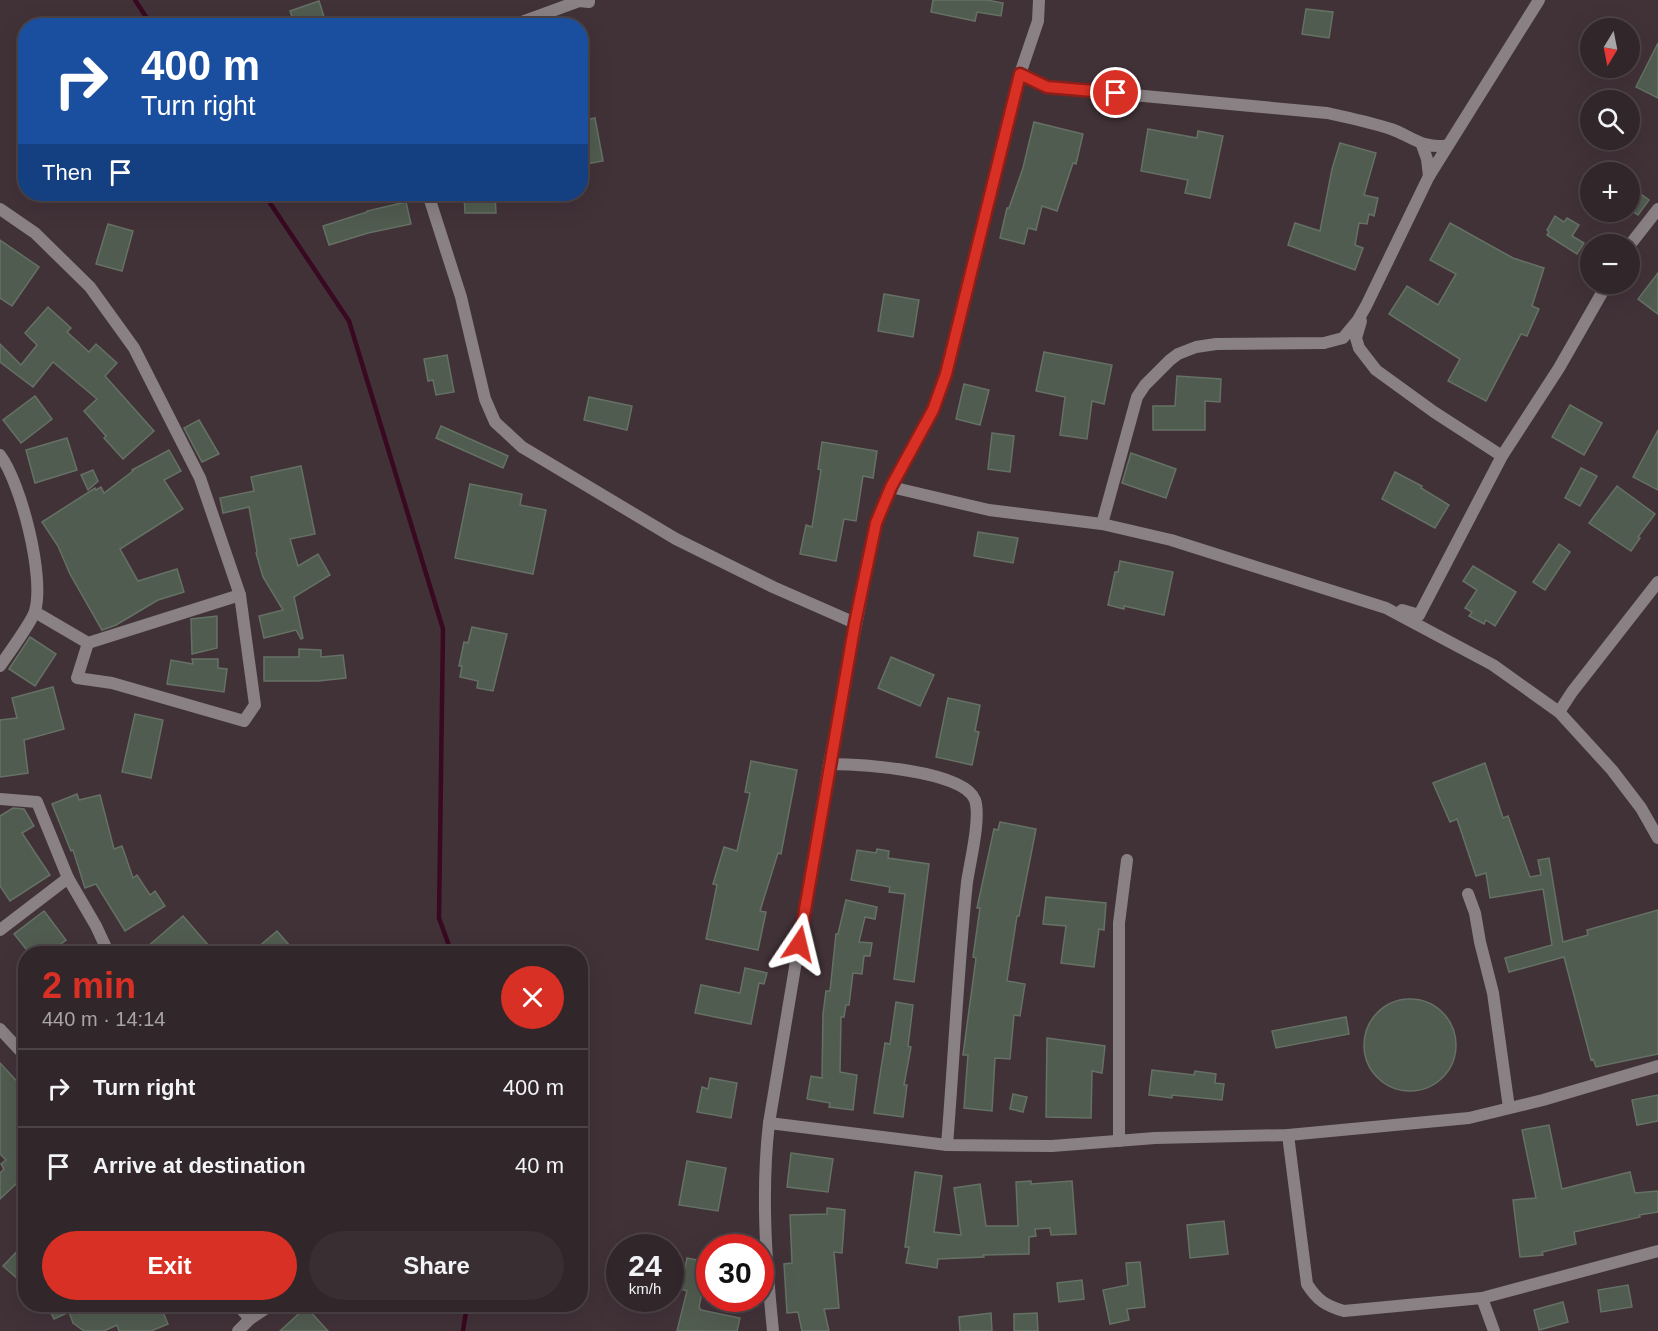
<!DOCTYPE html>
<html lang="en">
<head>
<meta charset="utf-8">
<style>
  body { margin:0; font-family:Helvetica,sans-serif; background:#392e32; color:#f1f3f6; height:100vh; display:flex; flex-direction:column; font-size:22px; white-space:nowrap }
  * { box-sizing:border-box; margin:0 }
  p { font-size:20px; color:#a8a5a8 }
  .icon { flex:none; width:33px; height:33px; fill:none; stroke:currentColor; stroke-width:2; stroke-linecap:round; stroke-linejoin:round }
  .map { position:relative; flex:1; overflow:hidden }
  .side { position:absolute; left:18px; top:946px; width:570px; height:366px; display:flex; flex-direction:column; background:#31262a; border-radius:24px; box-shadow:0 6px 24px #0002,0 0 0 2px #4c4347 }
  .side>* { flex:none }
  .hud { position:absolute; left:18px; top:18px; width:570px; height:183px; border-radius:24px; box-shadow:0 6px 24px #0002,0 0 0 2px #4c4347; background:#1a4fa0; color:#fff; overflow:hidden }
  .needle { width:39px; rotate:190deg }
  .tools { position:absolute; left:1580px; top:18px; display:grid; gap:12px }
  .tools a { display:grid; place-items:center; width:60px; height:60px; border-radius:50%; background:#31262a; box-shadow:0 6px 24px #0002,0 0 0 2px #4c4347; font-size:30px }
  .speed { position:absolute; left:606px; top:1234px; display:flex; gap:12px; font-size:30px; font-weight:700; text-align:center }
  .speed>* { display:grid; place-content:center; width:78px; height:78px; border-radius:50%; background:#31262a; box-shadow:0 6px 24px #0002,0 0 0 2px #4c4347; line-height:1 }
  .speed small { font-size:15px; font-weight:400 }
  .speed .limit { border:9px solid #d22; background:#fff; color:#111 }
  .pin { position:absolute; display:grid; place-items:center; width:51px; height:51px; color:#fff; margin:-26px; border:3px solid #fff; border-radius:50%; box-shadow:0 2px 6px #0007 }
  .me { position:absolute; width:66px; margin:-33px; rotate:10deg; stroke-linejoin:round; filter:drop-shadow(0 0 4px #0008) }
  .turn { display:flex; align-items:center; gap:21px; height:126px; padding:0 24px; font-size:27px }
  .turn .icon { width:78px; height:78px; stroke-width:2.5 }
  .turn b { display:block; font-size:42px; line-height:51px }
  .then { display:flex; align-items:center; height:57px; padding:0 24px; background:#0003; gap:12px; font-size:22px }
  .round { display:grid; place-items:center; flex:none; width:63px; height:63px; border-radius:32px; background:#392e32 }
  .headline { display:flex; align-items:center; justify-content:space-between; height:102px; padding:0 24px }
  h1 { font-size:36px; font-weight:700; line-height:45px; color:#d93025 }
  .button { display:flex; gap:12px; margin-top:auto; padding:12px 24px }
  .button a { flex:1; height:69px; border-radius:36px; background:#d93025; color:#fff; font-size:24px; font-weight:700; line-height:69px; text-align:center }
  .button a+a { background:#392e32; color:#f1f3f6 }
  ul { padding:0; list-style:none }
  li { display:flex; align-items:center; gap:18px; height:78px; padding:0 24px; border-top:2px solid #4c4347 }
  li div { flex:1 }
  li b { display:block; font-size:22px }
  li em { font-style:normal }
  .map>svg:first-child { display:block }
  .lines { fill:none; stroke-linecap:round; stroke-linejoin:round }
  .stream { stroke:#390821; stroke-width:4.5 }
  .building { fill:#515c50; stroke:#657164; stroke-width:1.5 }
  .street { stroke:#898184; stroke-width:12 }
  .route-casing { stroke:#8d1f18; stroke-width:15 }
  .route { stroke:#d93025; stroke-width:10 }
</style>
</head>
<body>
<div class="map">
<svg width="1658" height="1331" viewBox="0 0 1658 1331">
  <rect width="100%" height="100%" fill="#413238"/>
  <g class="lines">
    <g class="stream">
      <path d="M135,0L152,26"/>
      <path d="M264,194L349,321L443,629L439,918L452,954"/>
      <path d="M463,1331L467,1305"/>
    </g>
  </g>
  <g class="building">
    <path d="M933,0H987L1003,3L1001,16L977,12L975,21L931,12Z"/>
    <path d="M319,1L327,26H295L290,11Z"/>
    <path d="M1306,9L1333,12L1329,38L1302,34Z"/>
    <path d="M1658,43V98L1636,87Z"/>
    <path d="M595,118L603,161L580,165V121Z"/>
    <path d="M1034,122L1083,134L1076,164L1073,163L1057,211L1042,206L1036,230L1028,228L1024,244L1000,238L1007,208H1009L1023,168Z"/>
    <path d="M1148,129L1197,138L1198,131L1223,136L1210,198L1185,193L1188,180L1141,171Z"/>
    <path d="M1340,143L1376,153L1364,195L1378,198L1374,216L1369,214L1367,224L1359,223L1355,245L1363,248L1355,270L1288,245L1295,223L1320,231L1332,169Z"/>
    <path d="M1638,192L1649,200L1638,215L1629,209Z"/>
    <path d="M464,194H495L496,213H465Z"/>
    <path d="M406,202L411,224L368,233L329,245L323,226L367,212V211Z"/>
    <path d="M1555,216L1564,222L1567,218L1579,225L1572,236L1584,243L1577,254L1547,235L1549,232L1547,230Z"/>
    <path d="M1450,223L1513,258L1544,268L1532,306L1539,309L1527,336L1521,334L1486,401L1448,381L1460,359L1389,314L1407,286L1438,305L1456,274L1430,260Z"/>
    <path d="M108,224L133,231L122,271L96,264Z"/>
    <path d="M0,240L39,267L12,306L0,298Z"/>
    <path d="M1658,273V314L1638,299Z"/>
    <path d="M884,294L919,300L913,337L878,331Z"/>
    <path d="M48,307L71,328L67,332L89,352L96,344L117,363L105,376L154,431L123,459L104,438L106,436L84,411L97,399L53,362L33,387L0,362V344L21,365L37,345L25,333Z"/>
    <path d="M1044,352L1112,365L1104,404L1092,401L1087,439L1060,435L1065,397L1036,391Z"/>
    <path d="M447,355L454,392L436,395L433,380L428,381L424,359Z"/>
    <path d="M1177,376L1221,379L1220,402L1205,401V430H1153V406H1175Z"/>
    <path d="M964,384L989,390L980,425L956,419Z"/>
    <path d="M35,396L52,419L21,443L3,420Z"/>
    <path d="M589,397L632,406L627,430L584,420Z"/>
    <path d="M1570,405L1602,423L1584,455L1552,437Z"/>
    <path d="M199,420L219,454L202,462L184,428Z"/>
    <path d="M441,426L508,456L503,468L436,438Z"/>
    <path d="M1658,430V490L1633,477Z"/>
    <path d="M992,433L1014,436L1010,472L988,469Z"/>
    <path d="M67,438L77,470L35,483L26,450Z"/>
    <path d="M822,442L877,451L873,478L863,476L856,521L844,519L836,561L800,554L806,525L812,527L821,470L818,469Z"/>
    <path d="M169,450L181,471L164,480L183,509L120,549L138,581L177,569L184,592L158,600L116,625L102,630L70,574L58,546L42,522L95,488L96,490L101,487L104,493L133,471L132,470Z"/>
    <path d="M1131,453L1176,469L1166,498L1122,483Z"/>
    <path d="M301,466L315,534L290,539L298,566L318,554L330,575L294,597L303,638L301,639L296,630L264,638L259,616L283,610L263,577L256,553L257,552L249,507L223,513L220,498L254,491L251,477Z"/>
    <path d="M1581,468L1597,476L1580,506L1565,498Z"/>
    <path d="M93,470L98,481L88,490L81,475Z"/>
    <path d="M1395,472L1422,486L1421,488L1449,505L1435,528L1382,499Z"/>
    <path d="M470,484L522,494L520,505L546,510L533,574L455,558Z"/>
    <path d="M1617,486L1655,514L1638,537L1640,538L1631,551L1589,523Z"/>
    <path d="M978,532L1018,538L1013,563L974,556Z"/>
    <path d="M1559,544L1570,552L1545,590L1533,582Z"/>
    <path d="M1120,561L1173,572L1164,615L1124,606V609L1108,605L1115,572H1118Z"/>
    <path d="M1473,566L1516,592L1495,626L1486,620L1484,624L1469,616L1472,612L1465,608L1477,590L1463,581Z"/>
    <path d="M217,616V648L192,654L191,619Z"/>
    <path d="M472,627L507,634L493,691L477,688L478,681L460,677L462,666H459L464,642L468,643Z"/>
    <path d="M30,637L56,654L35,686L9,669Z"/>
    <path d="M299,649L321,650V657L343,655L346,678L318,681H264V657H299Z"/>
    <path d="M891,657L934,675L920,706L878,688Z"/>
    <path d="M192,659H218V668L227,669L224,692L167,684L171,660L193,664Z"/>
    <path d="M53,687L64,729L24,740L28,773L0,777V720L17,718L12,698Z"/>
    <path d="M948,698L980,705L975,731L979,732L972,765L936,757Z"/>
    <path d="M135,714L163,720L151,778L122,772Z"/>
    <path d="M751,761L797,770L781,854L778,853L760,911L766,912L758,950L706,939L717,885L713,884L724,847L737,851L750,793L745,792Z"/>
    <path d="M1485,763L1503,818L1508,816L1530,877L1541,875L1538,860L1549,858L1563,942L1588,935L1587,930L1658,910V1054L1596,1067L1593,1059L1591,1060L1564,957L1509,972L1505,958L1552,945L1543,889L1490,898L1486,873L1476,876L1457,819L1450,822L1433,783Z"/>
    <path d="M77,794L79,800L100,795L114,849L122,846L133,878L137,875L150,895L155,891L165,906L125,931L96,884L85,888L73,850L71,851L52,804Z"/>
    <path d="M13,808L24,809L34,826L22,833L50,875L10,901L0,886V816Z"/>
    <path d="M1000,822L1036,829L1019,916H1017L1007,981L1025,984L1020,1016L1014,1015L1010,1059L995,1058L992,1111L964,1108L968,1055H963L976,958L973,957L980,908H977L994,829L998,830Z"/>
    <path d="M877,849L889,851L888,858L929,864L914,982L894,979L905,894L889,892L890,887L851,880L857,850L876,853Z"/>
    <path d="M1046,897L1106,903L1104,930L1099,929L1094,967L1061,963L1066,926L1043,924Z"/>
    <path d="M846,900L877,907L875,919L865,917L859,942L872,943L870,956H864L862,974L853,973L849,1005H846L844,1017H841L840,1072L857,1075L853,1110L829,1107L830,1103L807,1099L811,1076L822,1078L823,1014L826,991H830L836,934H838Z"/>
    <path d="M44,911L66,940L48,954H30L14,934Z"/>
    <path d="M183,916L216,954H139Z"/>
    <path d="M277,931L297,954H250Z"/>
    <path d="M745,968L767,973L764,984L759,983L751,1024L695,1013L701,985L740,993Z"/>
    <circle cx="1410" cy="1045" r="46"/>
    <path d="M896,1002L913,1005L908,1046L911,1047L904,1085H907L903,1117L874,1113L885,1043L890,1044Z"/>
    <path d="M1346,1017L1349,1034L1276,1048L1272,1031Z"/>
    <path d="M1047,1038L1105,1046L1102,1073L1092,1071L1091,1118L1046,1117Z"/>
    <path d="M0,1063L26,1091V1179L17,1186L16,1184L0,1199V1173L4,1169L1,1164L6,1160L0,1154Z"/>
    <path d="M1152,1070L1194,1075L1195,1071L1216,1074L1215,1083L1224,1084L1222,1100L1172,1095V1098L1149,1095Z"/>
    <path d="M710,1078L737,1083L731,1118L697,1112L702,1087L708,1089Z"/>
    <path d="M1013,1094L1027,1097L1023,1112L1010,1109Z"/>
    <path d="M1658,1095V1121L1637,1125L1632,1100Z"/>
    <path d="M1549,1125L1562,1189L1630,1172L1635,1193L1658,1191V1212L1639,1215L1640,1217L1574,1232L1576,1244L1542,1252L1543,1255L1520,1257L1513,1200L1536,1198L1522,1130Z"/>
    <path d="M791,1153L833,1159L828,1192L787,1187Z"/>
    <path d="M687,1161L726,1168L718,1211L679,1205Z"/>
    <path d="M915,1172L942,1176L934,1232L961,1235L954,1188L980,1184L986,1226H1018L1016,1182L1031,1181V1184L1072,1181L1076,1234L1051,1235L1050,1228L1035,1229L1036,1236L1029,1237V1254L983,1255L984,1257L938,1259L937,1268L906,1263L909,1247H905Z"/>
    <path d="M827,1208L845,1210L842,1253L834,1252L839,1308L824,1309L829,1331H802L798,1312L787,1313L784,1264L792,1263L790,1215L827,1214Z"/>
    <path d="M1224,1221L1228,1254L1190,1258L1187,1225Z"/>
    <path d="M26,1242V1286L3,1266Z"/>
    <path d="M687,1258L708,1262L699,1307L701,1310L740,1318L737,1331H677L687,1291L681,1289Z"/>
    <path d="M1140,1262L1145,1307L1127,1309L1129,1320L1110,1324L1103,1290L1128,1285L1126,1263Z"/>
    <path d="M1082,1280L1084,1299L1059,1302L1057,1283Z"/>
    <path d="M1628,1285L1632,1307L1601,1312L1598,1290Z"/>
    <path d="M1563,1302L1568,1322L1539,1330L1534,1310Z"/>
    <path d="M47,1305H160L168,1324L151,1331H119L117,1325L104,1331H84L73,1323L69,1312L54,1319Z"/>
    <path d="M306,1307L328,1331H280Z"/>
    <path d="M991,1313L992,1331H960L959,1317Z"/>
    <path d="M1037,1313L1038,1331H1014V1314Z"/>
  </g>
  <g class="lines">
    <g class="street">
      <path d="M511,26L579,1L589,2V0"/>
      <path d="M1020,74L1047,87L1327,113C1349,118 1370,122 1391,129C1411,136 1424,150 1448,145"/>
      <path d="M1422,145L1427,159L1429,176"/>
      <path d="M428,194L461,297L485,399L495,422L522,447L676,539L773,587L855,623"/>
      <path d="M0,209L35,233L90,287L134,348L200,478L240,595L255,705L244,721L112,683L77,678L88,643"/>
      <path d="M1629,246L1658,209"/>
      <path d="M1361,321L1356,338L1359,348L1376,370L1434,412L1502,456"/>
      <path d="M0,455C21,483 45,577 35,611C32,622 8,654 0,666"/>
      <path d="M891,487L989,510L1102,524L1171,540L1386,608L1493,665L1559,712L1612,770L1641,808L1658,838"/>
      <path d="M1102,524L1137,397L1145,385L1170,360L1178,354L1196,347L1216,344L1324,343L1343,338L1358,320L1366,306L1429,176L1539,0"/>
      <path d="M1402,610L1419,615L1502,456L1559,368L1607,284"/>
      <path d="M35,612L88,643L240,595"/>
      <path d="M1559,712L1572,692L1658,582"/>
      <path d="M829,764C858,764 964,770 975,800C981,818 970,862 967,882C958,969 954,1058 947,1145"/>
      <path d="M0,799L37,802L68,878L96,926L109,954"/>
      <path d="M1468,894L1475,913L1480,942L1493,993L1509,1108"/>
      <path d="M0,930L68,878"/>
      <path d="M0,1029L26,1057"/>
      <path d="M769,1123L947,1145L1052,1146L1155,1138L1288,1135L1469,1118L1543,1100L1658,1066"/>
      <path d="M1288,1135L1307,1284C1317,1300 1326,1306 1344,1311L1482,1298L1658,1251"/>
      <path d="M1119,1141V923L1127,860"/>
      <path d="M1482,1298L1494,1331"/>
      <path d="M238,1305L250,1319"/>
      <path d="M238,1331L250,1319L271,1305"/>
      <path d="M773,1331C766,1262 761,1192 769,1123L829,764L876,523L891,487L933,410L946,374L1020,74L1038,21L1039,0"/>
    </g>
  </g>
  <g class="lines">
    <g class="route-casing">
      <path id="route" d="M799,944L855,623L876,523L891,487L933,410L946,374L1020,74L1047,87L1116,93"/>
    </g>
    <use href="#route" class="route"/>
  </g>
</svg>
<div class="tools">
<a><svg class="needle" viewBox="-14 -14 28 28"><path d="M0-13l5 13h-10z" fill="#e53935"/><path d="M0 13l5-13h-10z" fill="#a8a5a8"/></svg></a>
<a><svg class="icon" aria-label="search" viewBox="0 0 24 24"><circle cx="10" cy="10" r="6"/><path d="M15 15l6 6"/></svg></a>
<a>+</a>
<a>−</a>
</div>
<div class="speed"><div>24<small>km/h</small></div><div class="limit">30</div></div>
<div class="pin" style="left:1116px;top:93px;background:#d93025"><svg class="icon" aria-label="arrive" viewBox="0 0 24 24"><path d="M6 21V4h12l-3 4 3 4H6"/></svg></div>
<svg class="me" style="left:799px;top:944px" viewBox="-20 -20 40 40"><path d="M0-17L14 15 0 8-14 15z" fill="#d93025" stroke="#fff" stroke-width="4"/></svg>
<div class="hud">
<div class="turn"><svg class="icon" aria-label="right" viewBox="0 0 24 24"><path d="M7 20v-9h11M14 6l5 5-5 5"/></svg><div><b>400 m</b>Turn right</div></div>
<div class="then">Then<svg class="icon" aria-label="arrive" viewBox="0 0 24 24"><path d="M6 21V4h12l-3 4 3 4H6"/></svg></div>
</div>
<section class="side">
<div class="headline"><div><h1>2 min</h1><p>440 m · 14:14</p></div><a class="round" style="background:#d93025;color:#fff"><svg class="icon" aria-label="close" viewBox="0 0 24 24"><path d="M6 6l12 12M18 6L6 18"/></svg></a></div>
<ul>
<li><svg class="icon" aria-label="right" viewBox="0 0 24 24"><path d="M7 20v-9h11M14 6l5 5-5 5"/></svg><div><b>Turn right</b></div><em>400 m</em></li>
<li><svg class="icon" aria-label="arrive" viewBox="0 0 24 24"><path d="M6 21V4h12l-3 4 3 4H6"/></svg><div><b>Arrive at destination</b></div><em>40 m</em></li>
</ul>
<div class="button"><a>Exit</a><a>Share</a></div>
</section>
</div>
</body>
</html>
